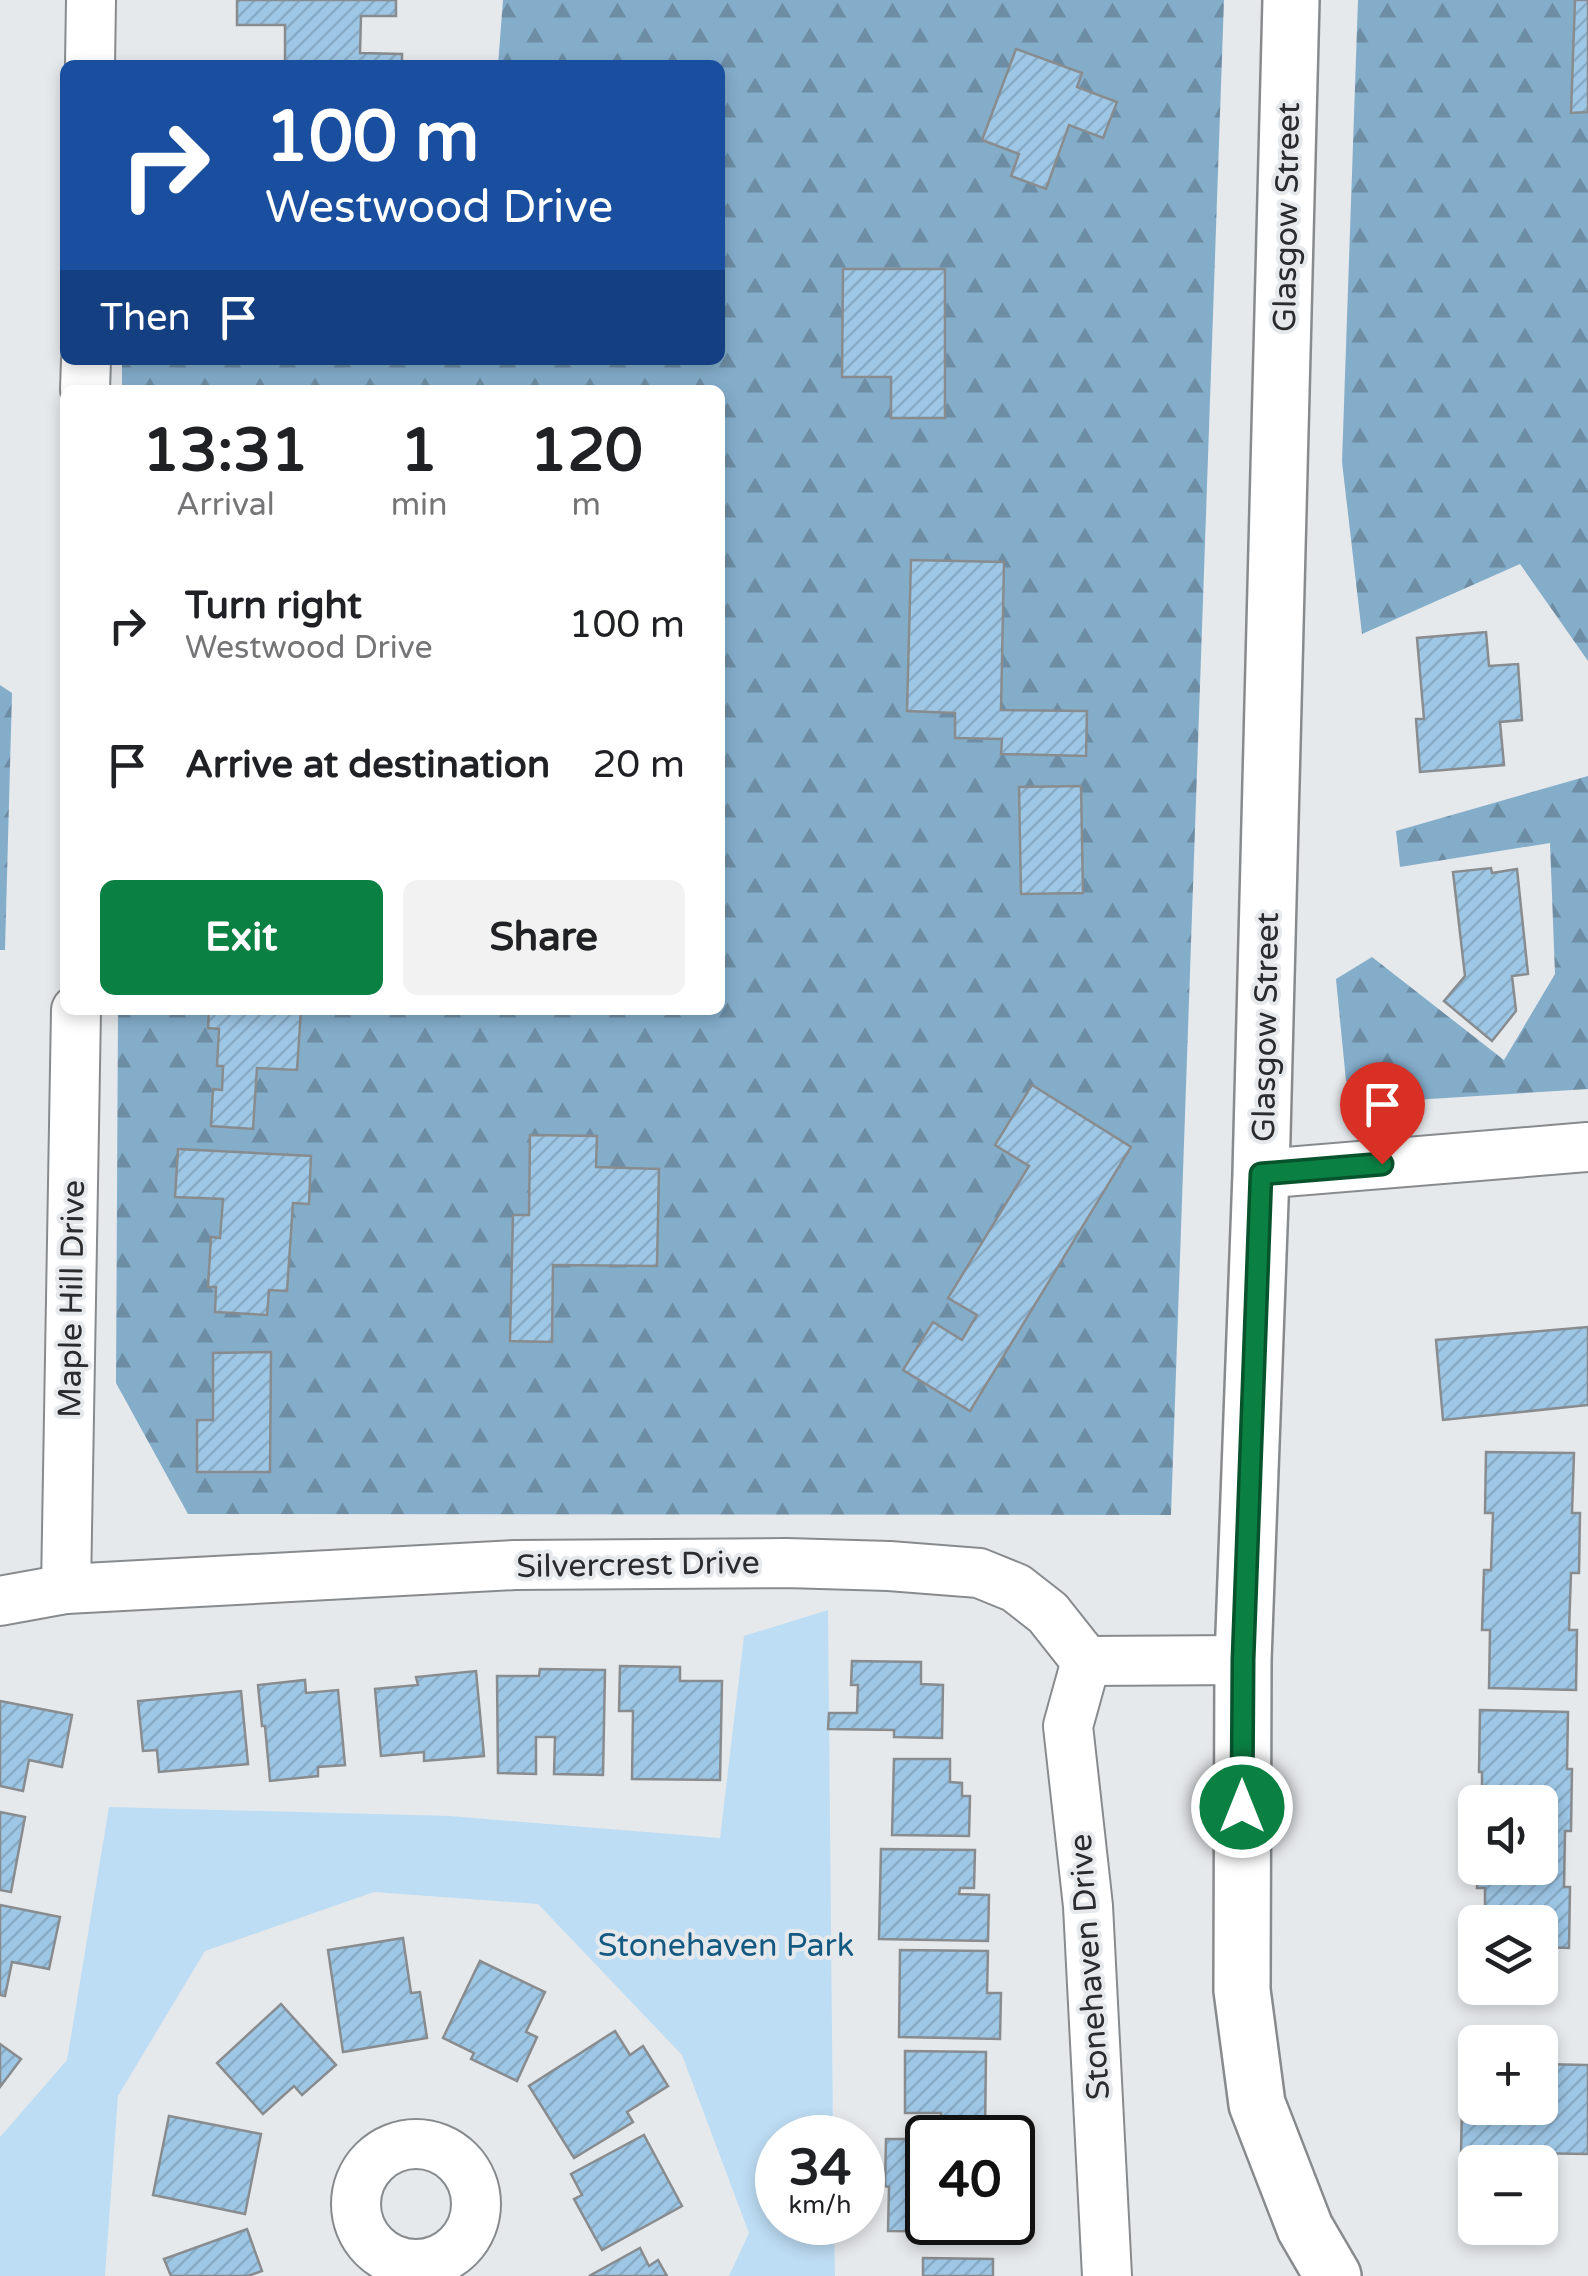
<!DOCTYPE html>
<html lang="en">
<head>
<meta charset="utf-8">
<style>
  body { margin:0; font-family:"Varela Round",sans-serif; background:#f2f2f2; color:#202124; height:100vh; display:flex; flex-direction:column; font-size:38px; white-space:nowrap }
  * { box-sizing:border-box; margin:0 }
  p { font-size:32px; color:#757577 }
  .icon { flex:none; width:55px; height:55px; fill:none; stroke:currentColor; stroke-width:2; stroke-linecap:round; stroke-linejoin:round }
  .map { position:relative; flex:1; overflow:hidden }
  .side { position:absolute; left:60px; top:385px; width:665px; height:630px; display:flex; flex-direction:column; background:#fff; border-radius:15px; box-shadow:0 5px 15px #0003 }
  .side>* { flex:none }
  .top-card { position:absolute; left:60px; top:60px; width:665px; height:305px; border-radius:15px; box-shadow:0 5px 15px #0003; background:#1a4fa0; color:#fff; overflow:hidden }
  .tools { position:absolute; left:1458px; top:1785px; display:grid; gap:20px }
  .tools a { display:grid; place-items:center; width:100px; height:100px; border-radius:15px; background:#fff; box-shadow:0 5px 15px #0003; font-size:50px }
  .speed { position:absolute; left:755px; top:2115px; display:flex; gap:20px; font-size:50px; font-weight:700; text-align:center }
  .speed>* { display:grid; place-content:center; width:130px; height:130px; border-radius:50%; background:#fff; box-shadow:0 5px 15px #0003; line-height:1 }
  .speed small { font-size:25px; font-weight:400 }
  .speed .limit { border:5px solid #111; border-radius:15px; background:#fff; color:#111 }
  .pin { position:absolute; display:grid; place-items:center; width:85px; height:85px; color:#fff; margin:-102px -42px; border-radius:50% 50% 50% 0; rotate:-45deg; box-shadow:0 0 10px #0007 }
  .pin .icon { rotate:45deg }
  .me { position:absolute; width:110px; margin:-55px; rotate:0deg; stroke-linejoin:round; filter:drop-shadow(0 0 8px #0008) }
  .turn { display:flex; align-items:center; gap:35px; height:210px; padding:0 40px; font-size:45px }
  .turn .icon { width:130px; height:130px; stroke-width:2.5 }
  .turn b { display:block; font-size:70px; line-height:85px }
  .then { display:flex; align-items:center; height:95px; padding:0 40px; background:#0003; gap:20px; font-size:38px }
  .eta { display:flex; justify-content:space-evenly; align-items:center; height:170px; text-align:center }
  .eta b { font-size:60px; font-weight:800; line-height:70px }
  .button { display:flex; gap:20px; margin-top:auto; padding:20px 40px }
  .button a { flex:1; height:115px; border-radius:15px; background:#0b8043; color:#fff; font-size:40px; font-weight:800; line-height:115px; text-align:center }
  .button a+a { background:#f2f2f2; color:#202124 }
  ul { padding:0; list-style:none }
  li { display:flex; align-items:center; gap:30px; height:140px; padding:0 40px }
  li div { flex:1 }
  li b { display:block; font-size:38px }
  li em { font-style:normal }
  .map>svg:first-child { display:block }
  .green { fill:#bdddf4 }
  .forest { fill:url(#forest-firs) }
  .building { fill:url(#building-hatch); stroke:#898c8f; stroke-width:2.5 }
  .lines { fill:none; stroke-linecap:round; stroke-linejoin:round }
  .minor-casing { stroke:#888b8e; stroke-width:52 }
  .tertiary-casing { stroke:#888b8e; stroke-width:60 }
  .minor { stroke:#fff; stroke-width:48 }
  .tertiary { stroke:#fff; stroke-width:55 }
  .route-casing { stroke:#07532c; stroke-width:25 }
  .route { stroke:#0b8043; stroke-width:18 }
  .labels { text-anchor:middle; stroke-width:8; stroke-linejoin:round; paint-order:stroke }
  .street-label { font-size:32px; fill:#2a2b2c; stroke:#e6e9ec }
  .park-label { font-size:32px; fill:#145981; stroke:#e6e9ec }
</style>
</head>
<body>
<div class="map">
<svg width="1588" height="2276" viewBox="0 0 1588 2276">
  <defs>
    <pattern id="forest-firs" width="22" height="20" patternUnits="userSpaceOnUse" patternTransform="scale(2.5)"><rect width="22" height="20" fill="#84adca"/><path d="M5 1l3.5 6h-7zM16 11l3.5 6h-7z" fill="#6c8da4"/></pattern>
    <pattern id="building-hatch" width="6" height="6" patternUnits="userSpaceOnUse" patternTransform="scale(2.5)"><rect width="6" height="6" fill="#9ec7e6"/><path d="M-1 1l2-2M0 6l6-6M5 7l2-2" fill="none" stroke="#88abc5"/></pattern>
  </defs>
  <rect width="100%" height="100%" fill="#e6e9ec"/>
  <path class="green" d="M828,1610L833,2137L778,2138V2222L834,2223L835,2276H729L749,2233L682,2055L538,1904L374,1892L205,1951L118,2096L105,2276H0V2137L67,2060L109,1807L450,1816L720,1838L744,1636Z"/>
  <g class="forest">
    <path d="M503,0H1224L1171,1515L188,1514L116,1383L118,1010H720V390H122V360H720V65H498Z"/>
    <path d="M1358,0H1588V661L1520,564L1362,634L1342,462Z"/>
    <path d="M0,685L12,693L5,950H0Z"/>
    <path d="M1588,776V1089L1413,1100L1346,1081L1336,979L1372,957L1504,1060L1555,974L1550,843L1400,867L1396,831Z"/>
  </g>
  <g class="building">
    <path d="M237,0H396V16H361L360,53L402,54V65H285V25H237Z"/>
    <path d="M1575,0H1588V112L1571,113Z"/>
    <path d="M1016,49L1082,73L1077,87L1117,102L1103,138L1069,125L1046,189L1011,176L1019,154L982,140Z"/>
    <path d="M843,269H945V418H891V377H842Z"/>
    <path d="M279,387L411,388V390H279Z"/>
    <path d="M911,560L1004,562L1001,710L1087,711L1086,756L1001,754L1002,739L955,738V713L907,711Z"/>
    <path d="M1486,632L1489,666L1518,664L1522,720L1500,722L1504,765L1420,772L1416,719H1424L1417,638Z"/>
    <path d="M1081,786L1083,893L1021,894L1019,787Z"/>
    <path d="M1491,868L1492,873L1517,869L1528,974L1512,976L1516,1011L1492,1041L1444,1001L1465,976L1453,872Z"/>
    <path d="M209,1010H301L297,1070L257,1068L253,1129L211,1126L213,1089L222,1090L223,1066H217L219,1029L208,1028Z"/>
    <path d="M1032,1085L1131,1147L970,1411L903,1370L933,1322L962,1340L977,1315L948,1298L1029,1166L995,1145Z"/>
    <path d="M530,1135L597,1136L596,1167L659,1169L657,1266L553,1265L552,1342L510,1341L513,1215H529Z"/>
    <path d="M178,1149L311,1156L309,1204L293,1203L287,1291L269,1290L267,1315L215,1312L216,1287H208L211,1237L220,1238L223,1199L175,1197Z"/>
    <path d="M1588,1327V1405L1443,1420L1436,1340Z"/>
    <path d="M271,1352L270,1472H197V1420H213V1353Z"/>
    <path d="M1486,1452L1574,1453L1572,1513H1580L1579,1573H1571L1569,1630H1577L1576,1690L1489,1688L1490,1630H1482L1484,1570H1491L1493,1513H1485Z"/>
    <path d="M852,1661L921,1662V1684L943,1685L942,1738L894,1737V1730L828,1729L829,1713H857L858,1685H851Z"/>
    <path d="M620,1666L680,1667V1681H722L720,1780L632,1779L633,1711H619Z"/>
    <path d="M540,1669L605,1670L603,1775L554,1774L555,1737H536V1774L498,1773L497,1676H539Z"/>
    <path d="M476,1671L484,1756L424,1761V1752L381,1756L375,1689L418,1685L416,1677Z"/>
    <path d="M305,1680L306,1693L338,1690L345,1765L318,1767V1776L270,1781L265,1726H262L258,1685Z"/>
    <path d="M241,1691L248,1764L159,1772L157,1750L143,1751L138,1701Z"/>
    <path d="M0,1701L72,1715L62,1767L29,1760L23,1791L0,1786Z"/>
    <path d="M1480,1710L1568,1712L1567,1769H1572L1571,1831H1565L1564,1887H1570L1569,1948L1540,1947V1922H1485V1888H1477L1478,1868H1540V1802H1482V1772H1479Z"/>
    <path d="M894,1759H950V1782L962,1783V1796H970L969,1836L892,1835Z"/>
    <path d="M0,1812L25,1817L11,1892L0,1890Z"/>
    <path d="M881,1849L975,1850L974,1888H960L959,1894L989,1895L988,1941L879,1939Z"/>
    <path d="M0,1905L60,1917L49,1969L12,1962L5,1996L0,1995Z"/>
    <path d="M403,1938L411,1993L420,1992L427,2038L343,2052L328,1950Z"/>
    <path d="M900,1950L988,1951L987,1993H1001L1000,2039L899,2037Z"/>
    <path d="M480,1961L545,1992L526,2032L537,2037L517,2081L471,2059L474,2053L443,2038Z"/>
    <path d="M281,2004L336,2065L302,2095L294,2086L263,2114L217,2063Z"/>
    <path d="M615,2031L630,2055L643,2046L668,2086L627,2112L633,2122L574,2158L529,2086Z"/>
    <path d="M0,2044L21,2059L0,2087Z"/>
    <path d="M905,2051L986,2052L985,2133L940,2132L941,2113H905Z"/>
    <path d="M1463,2063H1475V2108H1540V2064L1588,2065V2154L1461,2152Z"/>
    <path d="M169,2116L261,2134L245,2214L153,2195Z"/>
    <path d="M644,2135L682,2206L602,2250L574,2199L582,2195L571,2174Z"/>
    <path d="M886,2139H911V2143L928,2144V2222H979V2232L888,2231L889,2187L885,2186Z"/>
    <path d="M247,2229L262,2271L248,2276H171L164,2259Z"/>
    <path d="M640,2248L649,2266L658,2260L667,2276H589Z"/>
    <path d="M923,2258L993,2259V2276H923Z"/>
  </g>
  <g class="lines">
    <g class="minor-casing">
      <g id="minor">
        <path d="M90,65L91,0"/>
        <path d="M85,390L86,360"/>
        <path d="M1261,1174L1588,1147"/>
        <path d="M66,1589L76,1010"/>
        <path d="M0,1601L66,1589L515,1565L786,1563L889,1566L979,1573L1016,1588L1048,1613L1086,1661"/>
        <path d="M1086,1661L1068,1726L1088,1906L1107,2276"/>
        <path d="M1086,1661L1243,1660"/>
        <circle cx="416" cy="2204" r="60"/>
      </g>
    </g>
    <g class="tertiary-casing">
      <path id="tertiary" d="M1291,0L1261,1174L1243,1660L1242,1990L1257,2104L1305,2228L1333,2276"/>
    </g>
    <use href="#minor" class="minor"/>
    <use href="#tertiary" class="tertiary"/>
  </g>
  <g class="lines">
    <g class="route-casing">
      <path id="route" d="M1242,1807L1243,1660L1261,1174L1382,1164"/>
    </g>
    <use href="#route" class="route"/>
  </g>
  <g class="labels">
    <g class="street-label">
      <text transform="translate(1286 217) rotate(-89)" y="11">Glasgow Street</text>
      <text transform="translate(1265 1027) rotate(-89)" y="11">Glasgow Street</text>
      <text transform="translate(71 1299) rotate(-89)" y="11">Maple Hill Drive</text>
      <text transform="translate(638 1564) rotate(-1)" y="11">Silvercrest Drive</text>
      <text transform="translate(1089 1967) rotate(-94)" y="11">Stonehaven Drive</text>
    </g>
    <g class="park-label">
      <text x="726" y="1956">Stonehaven Park</text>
    </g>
  </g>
</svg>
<div class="tools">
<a><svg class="icon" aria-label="sound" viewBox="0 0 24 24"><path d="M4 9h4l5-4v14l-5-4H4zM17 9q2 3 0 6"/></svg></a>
<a><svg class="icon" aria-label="layers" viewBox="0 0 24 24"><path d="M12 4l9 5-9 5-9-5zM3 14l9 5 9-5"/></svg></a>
<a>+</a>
<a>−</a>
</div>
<div class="speed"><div>34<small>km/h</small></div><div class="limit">40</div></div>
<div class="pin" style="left:1382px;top:1164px;background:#d93025"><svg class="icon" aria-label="arrive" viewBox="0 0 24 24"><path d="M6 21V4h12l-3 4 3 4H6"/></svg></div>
<svg class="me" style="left:1242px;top:1807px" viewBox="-20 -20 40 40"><circle r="17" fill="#0b8043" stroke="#fff" stroke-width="3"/><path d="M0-11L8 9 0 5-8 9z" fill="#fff"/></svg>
<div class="top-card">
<div class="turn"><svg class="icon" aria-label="right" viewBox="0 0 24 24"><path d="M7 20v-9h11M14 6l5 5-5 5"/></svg><div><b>100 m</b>Westwood Drive</div></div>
<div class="then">Then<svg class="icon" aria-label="arrive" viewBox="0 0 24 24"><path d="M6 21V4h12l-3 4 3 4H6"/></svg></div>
</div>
<section class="side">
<div class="eta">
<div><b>13:31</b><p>Arrival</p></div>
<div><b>1</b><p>min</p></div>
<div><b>120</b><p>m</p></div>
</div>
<ul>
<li><svg class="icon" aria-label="right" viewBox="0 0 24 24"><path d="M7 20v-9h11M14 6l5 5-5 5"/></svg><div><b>Turn right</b><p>Westwood Drive</p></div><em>100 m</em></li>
<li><svg class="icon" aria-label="arrive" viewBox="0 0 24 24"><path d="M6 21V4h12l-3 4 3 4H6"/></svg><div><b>Arrive at destination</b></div><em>20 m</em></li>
</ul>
<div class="button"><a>Exit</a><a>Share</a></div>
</section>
</div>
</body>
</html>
